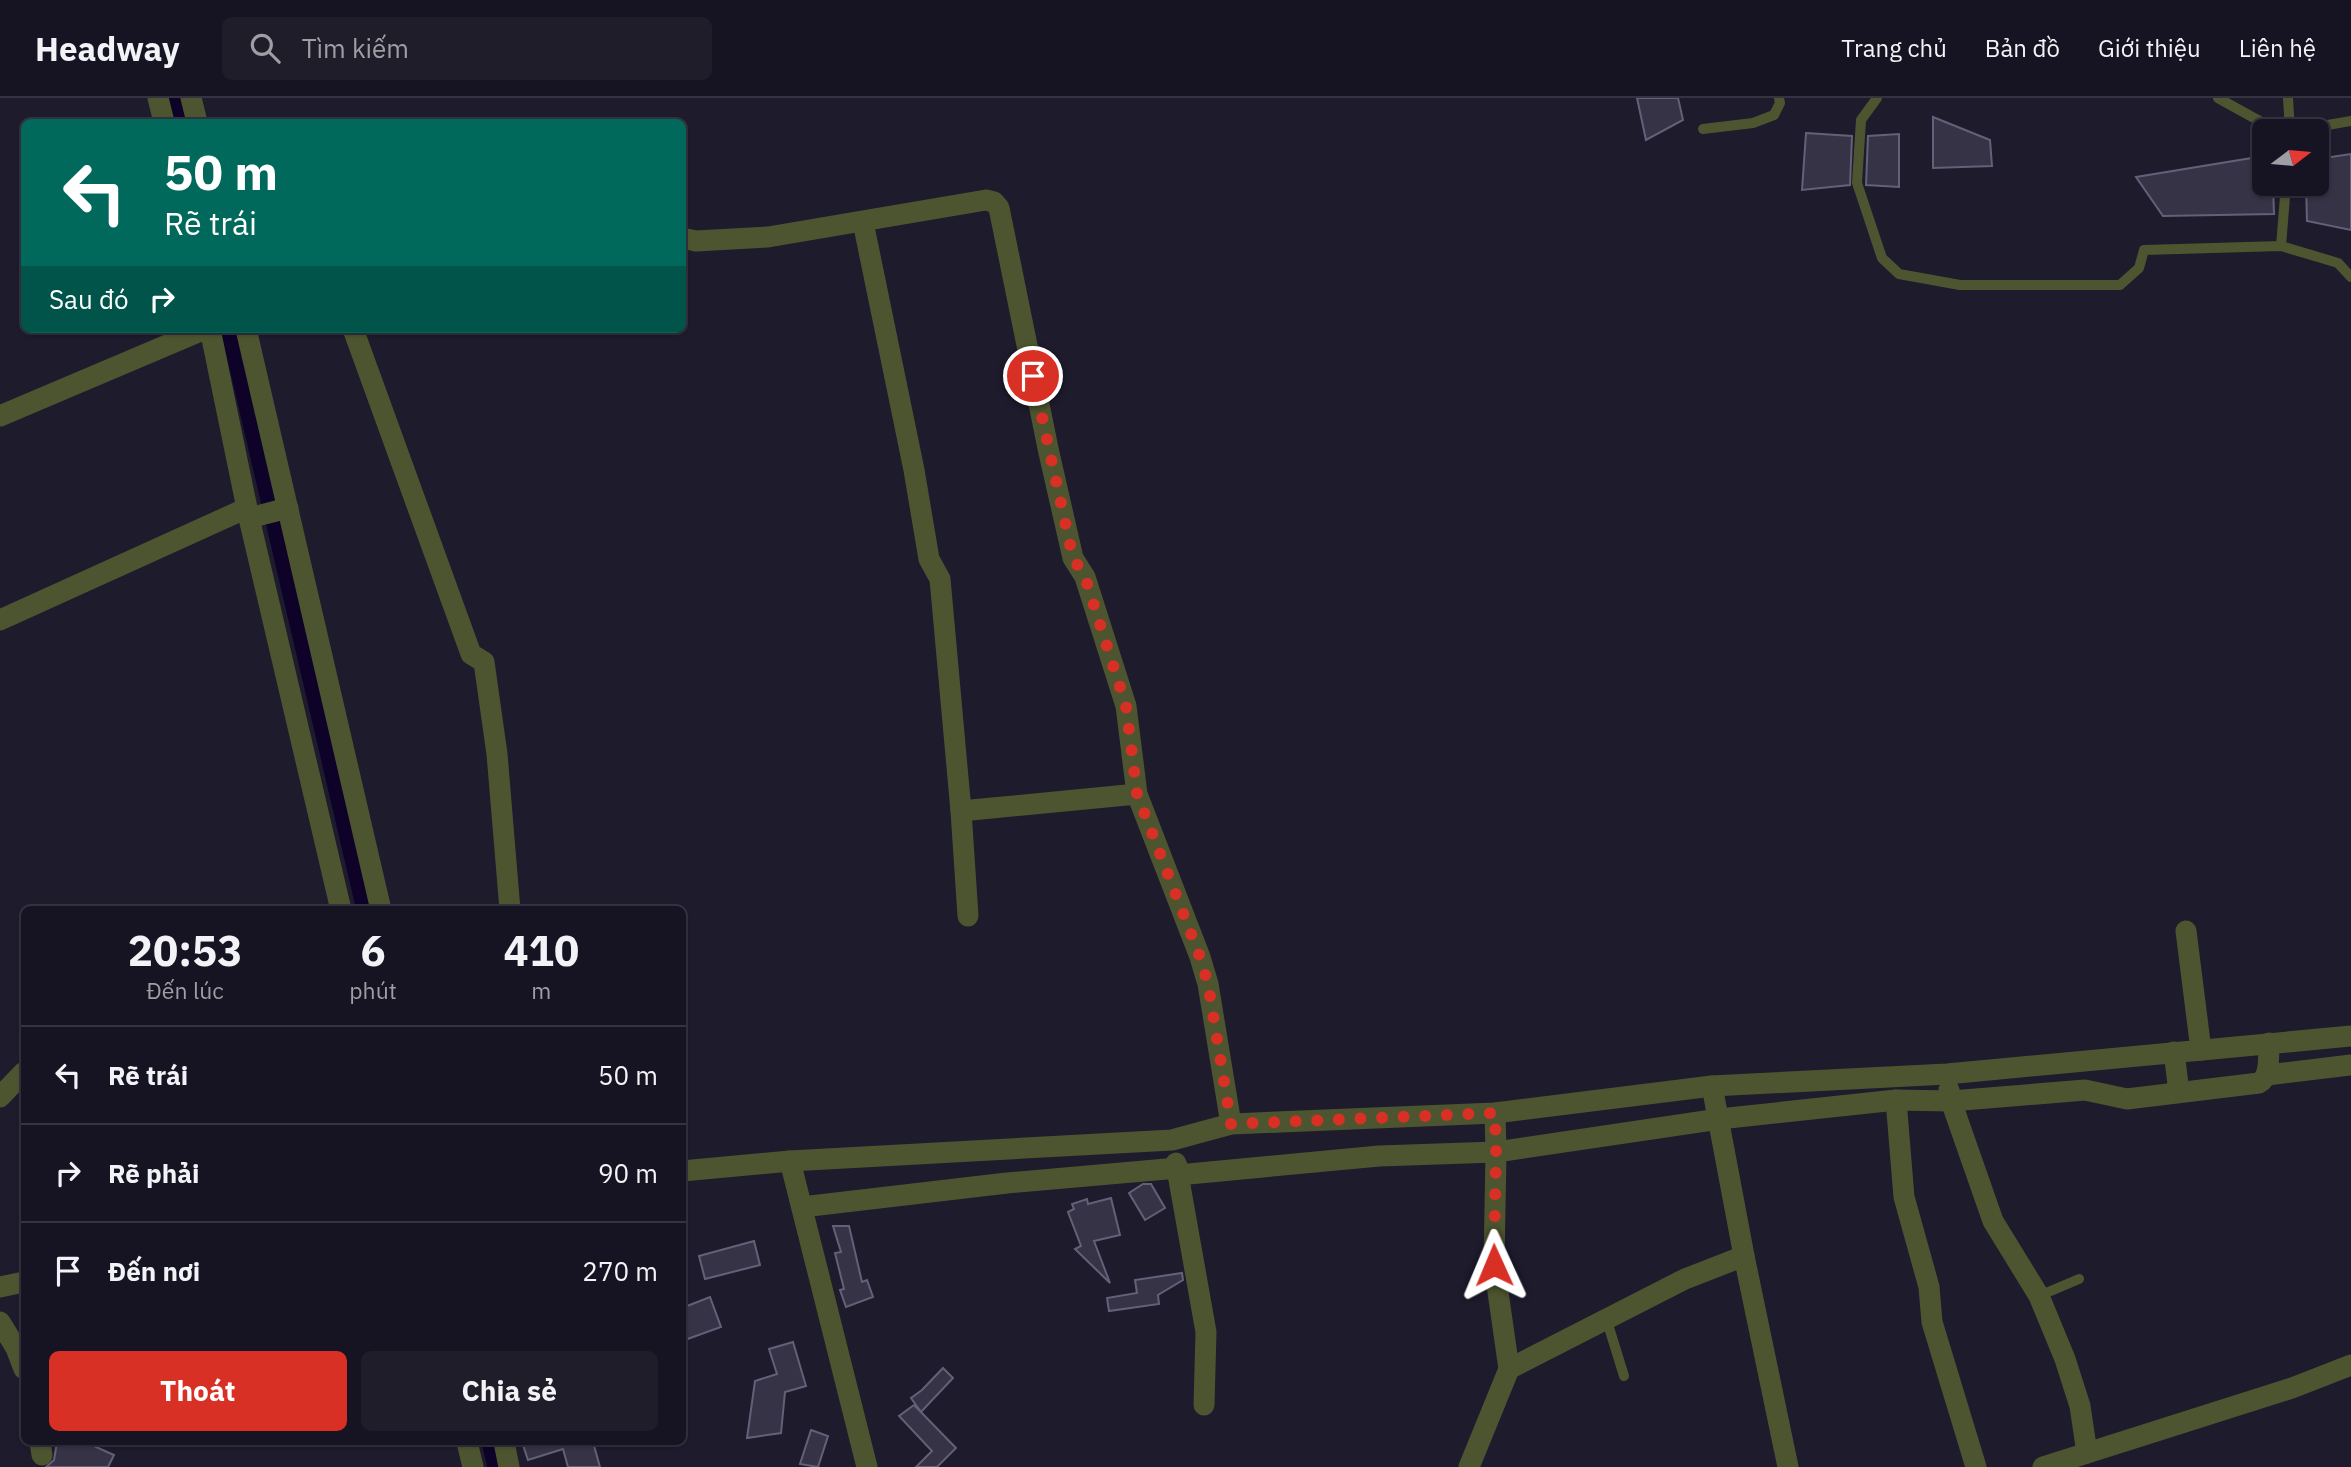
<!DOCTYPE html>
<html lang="vi">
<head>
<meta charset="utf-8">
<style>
  body { margin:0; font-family:"IBM Plex Sans",sans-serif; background:#1f1d2a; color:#f1f3f6; height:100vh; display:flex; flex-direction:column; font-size:26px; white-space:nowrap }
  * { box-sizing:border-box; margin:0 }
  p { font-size:23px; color:#9e9ea5 }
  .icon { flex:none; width:38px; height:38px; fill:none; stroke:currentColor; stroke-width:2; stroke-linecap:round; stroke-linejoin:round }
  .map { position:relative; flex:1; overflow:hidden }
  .details { position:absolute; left:21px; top:808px; width:665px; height:539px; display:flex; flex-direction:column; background:#161422; border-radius:10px; box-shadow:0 2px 5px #0004,0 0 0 2px #353340 }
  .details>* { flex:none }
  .top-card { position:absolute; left:21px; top:21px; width:665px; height:214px; border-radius:10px; box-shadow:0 2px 5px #0004,0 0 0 2px #353340; background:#00695c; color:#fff; overflow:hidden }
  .needle { width:46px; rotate:74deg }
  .controls { position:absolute; left:2252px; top:21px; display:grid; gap:14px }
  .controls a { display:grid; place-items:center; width:77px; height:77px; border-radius:10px; background:#161422; box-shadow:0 2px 5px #0004,0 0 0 2px #353340; font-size:35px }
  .pin { position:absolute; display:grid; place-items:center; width:60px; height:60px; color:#fff; margin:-30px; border:4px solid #fff; border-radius:50%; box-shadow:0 2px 7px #0007 }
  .me { position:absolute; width:77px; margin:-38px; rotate:359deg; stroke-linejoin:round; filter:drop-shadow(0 0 5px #0008) }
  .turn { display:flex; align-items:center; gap:24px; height:147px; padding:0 28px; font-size:32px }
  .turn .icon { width:91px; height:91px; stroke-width:2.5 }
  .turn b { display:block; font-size:49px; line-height:60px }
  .then { display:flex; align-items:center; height:66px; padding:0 28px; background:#0003; gap:14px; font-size:26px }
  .eta { display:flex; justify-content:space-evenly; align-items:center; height:119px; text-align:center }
  .eta b { font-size:42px; font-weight:700; line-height:49px }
  .primary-button { display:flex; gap:14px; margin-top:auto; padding:14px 28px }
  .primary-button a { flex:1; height:80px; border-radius:10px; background:#d93025; color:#fff; font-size:28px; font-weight:700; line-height:80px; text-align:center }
  .primary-button a+a { background:#1f1d2a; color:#f1f3f6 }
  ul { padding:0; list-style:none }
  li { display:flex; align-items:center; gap:21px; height:98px; padding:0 28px; border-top:2px solid #353340 }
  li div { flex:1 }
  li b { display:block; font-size:26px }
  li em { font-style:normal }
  header { display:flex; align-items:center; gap:42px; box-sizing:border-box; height:98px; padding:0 35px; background:#161422; border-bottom:2px solid #353340 }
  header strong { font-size:33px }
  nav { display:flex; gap:38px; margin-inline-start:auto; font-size:24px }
  .search { width:490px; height:63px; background:#1f1d2a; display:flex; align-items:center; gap:18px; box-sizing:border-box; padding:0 24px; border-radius:10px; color:#9e9ea5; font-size:26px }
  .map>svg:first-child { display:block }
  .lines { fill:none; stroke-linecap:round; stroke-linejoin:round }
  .canal { stroke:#0e0229; stroke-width:19 }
  .building { fill:#363347; stroke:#636177; stroke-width:2 }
  .lane { stroke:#4d5530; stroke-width:10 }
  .street { stroke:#4d5530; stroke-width:21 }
  .route { stroke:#d93025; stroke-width:12; stroke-dasharray:0 21.6 }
</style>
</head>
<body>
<header>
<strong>Headway</strong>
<div class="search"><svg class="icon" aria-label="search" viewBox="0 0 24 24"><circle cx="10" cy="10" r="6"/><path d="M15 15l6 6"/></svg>Tìm kiếm</div>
<nav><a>Trang chủ</a><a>Bản đồ</a><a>Giới thiệu</a><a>Liên hệ</a></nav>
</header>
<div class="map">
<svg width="2351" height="1369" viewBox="0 0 2351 1369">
  <rect width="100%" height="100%" fill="#1e1b2d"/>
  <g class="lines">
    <g class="canal">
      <path d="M176,0L182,24"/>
      <path d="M230,231L366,812"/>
      <path d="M491,1344L497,1369"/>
    </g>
  </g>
  <g class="building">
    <path d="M1637,0H1678L1683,22L1646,42Z"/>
    <path d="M1933,19L1990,42L1992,68L1933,70Z"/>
    <path d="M1806,35L1852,38L1850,87L1802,92Z"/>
    <path d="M1899,36V89L1866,87L1868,38Z"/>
    <path d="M2351,56V132L2307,123L2306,86H2317V61Z"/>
    <path d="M2264,58V86H2273L2274,116L2163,118L2136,79Z"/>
    <path d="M1143,1086H1151L1165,1110L1145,1122L1129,1095Z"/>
    <path d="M1111,1100L1120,1137L1094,1143L1110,1185L1075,1151L1081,1148L1068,1114L1074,1111L1072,1106L1087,1101L1088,1106Z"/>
    <path d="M833,1128H849L862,1184L867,1182L873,1199L846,1209L840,1192L844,1191L835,1155L841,1154Z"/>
    <path d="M754,1143L760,1167L705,1181L699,1158Z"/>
    <path d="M1182,1175L1183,1182L1158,1197L1159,1206L1109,1213L1107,1200L1137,1195L1135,1182Z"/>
    <path d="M710,1199L721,1229L682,1243V1210Z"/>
    <path d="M793,1244L806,1288L785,1294L781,1335L747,1340L755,1283L777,1276L769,1251Z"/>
    <path d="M943,1270L953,1280L921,1314L911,1300L922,1292Z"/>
    <path d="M914,1307L956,1350L937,1369H916L932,1353L899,1318Z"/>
    <path d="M811,1332L828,1338L818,1369L800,1366Z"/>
    <path d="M57,1344H85L114,1357L108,1369H46L54,1362Z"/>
    <path d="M522,1344H593L600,1369H568L563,1351L528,1362Z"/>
  </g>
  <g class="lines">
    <g class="lane">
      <path d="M1877,0L1861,22L1857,85L1882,160L1899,176L1960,187H2120L2139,170L2144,152L2281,148L2338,165L2351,179"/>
      <path d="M2218,0L2265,26L2287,33"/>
      <path d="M2288,0L2290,33"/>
      <path d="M1703,31L1753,25L1774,17L1780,5L1779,0"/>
      <path d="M2293,33L2351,23"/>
      <path d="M2281,148L2286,86"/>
      <path d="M2039,1198L2079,1181"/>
      <path d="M1607,1223L1624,1278"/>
    </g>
    <g class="street">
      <path d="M158,0L164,24"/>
      <path d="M191,0L197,24"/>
      <path d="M863,124L914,372L929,461L940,481L961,713L1137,696"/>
      <path d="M682,140L696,143L768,139L986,102L994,104L999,110L1049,355L1073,460L1085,479L1126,608L1137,696L1200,859L1208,886L1231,1026"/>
      <path d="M210,231L249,420L341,812"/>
      <path d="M246,231L381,812"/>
      <path d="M353,231L471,556L484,564L497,656L510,812"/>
      <path d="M0,318L205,231"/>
      <path d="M249,420L288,410"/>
      <path d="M0,522L247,410"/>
      <path d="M961,713L968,818"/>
      <path d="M2186,833L2201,952"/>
      <path d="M2174,954L2179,994"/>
      <path d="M2267,977L2351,967"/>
      <path d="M1712,988L1744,1158L1788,1369"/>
      <path d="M1949,992L1951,1003L1993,1123L2039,1198L2065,1261L2080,1308L2087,1355"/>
      <path d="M0,999L24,974"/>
      <path d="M1896,1002L1904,1099L1929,1189L1932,1224L1976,1369"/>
      <path d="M790,1063L867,1369"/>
      <path d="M1176,1065L1206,1234L1204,1307"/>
      <path d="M682,1073L790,1063L1172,1042L1231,1026L1495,1015L1712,988L1947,976L2351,938"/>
      <path d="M1178,1077L1379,1058L1496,1054L1719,1021L1896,1002L1951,1003L2085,992L2127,1001L2259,985C2271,978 2268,959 2269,945"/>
      <path d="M802,1109L1007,1085L1178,1070"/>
      <path d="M0,1189L24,1184"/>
      <path d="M0,1224L16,1250L24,1271"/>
      <path d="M1509,1271L1685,1181L1744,1158"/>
      <path d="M40,1344L42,1357"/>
      <path d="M467,1344L473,1369"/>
      <path d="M504,1344L509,1369"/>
      <path d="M1469,1369L1509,1271L1494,1166L1496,1054L1495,1015"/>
      <path d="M2043,1369L2292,1290L2351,1267"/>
    </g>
  </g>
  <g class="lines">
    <path class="route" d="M1033,278L1073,460L1085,479L1126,608L1137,696L1200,859L1208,886L1231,1026L1495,1015L1496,1054L1494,1167"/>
  </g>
</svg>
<div class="controls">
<a><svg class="needle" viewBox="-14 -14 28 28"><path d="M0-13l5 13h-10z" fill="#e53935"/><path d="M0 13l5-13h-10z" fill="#9e9ea5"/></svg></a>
</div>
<div class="pin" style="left:1033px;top:278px;background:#d93025"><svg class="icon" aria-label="arrive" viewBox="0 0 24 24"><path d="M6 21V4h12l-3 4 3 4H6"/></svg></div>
<svg class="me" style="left:1494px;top:1167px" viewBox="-20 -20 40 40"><path d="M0-17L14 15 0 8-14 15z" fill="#d93025" stroke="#fff" stroke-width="4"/></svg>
<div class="top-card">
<div class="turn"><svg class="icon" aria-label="left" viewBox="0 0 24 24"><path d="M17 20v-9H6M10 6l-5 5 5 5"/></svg><div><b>50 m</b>Rẽ trái</div></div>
<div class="then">Sau đó<svg class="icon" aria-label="right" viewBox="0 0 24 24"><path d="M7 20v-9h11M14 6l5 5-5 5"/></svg></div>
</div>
<section class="details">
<div class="eta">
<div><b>20:53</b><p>Đến lúc</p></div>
<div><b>6</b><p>phút</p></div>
<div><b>410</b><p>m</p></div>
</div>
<ul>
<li><svg class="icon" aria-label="left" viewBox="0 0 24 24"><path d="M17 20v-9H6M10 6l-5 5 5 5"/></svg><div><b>Rẽ trái</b></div><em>50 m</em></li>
<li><svg class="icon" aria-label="right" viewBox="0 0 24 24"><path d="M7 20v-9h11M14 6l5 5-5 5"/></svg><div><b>Rẽ phải</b></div><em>90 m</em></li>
<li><svg class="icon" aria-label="arrive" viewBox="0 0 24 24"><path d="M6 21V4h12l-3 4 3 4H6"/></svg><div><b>Đến nơi</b></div><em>270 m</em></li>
</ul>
<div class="primary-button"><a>Thoát</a><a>Chia sẻ</a></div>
</section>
</div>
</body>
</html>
